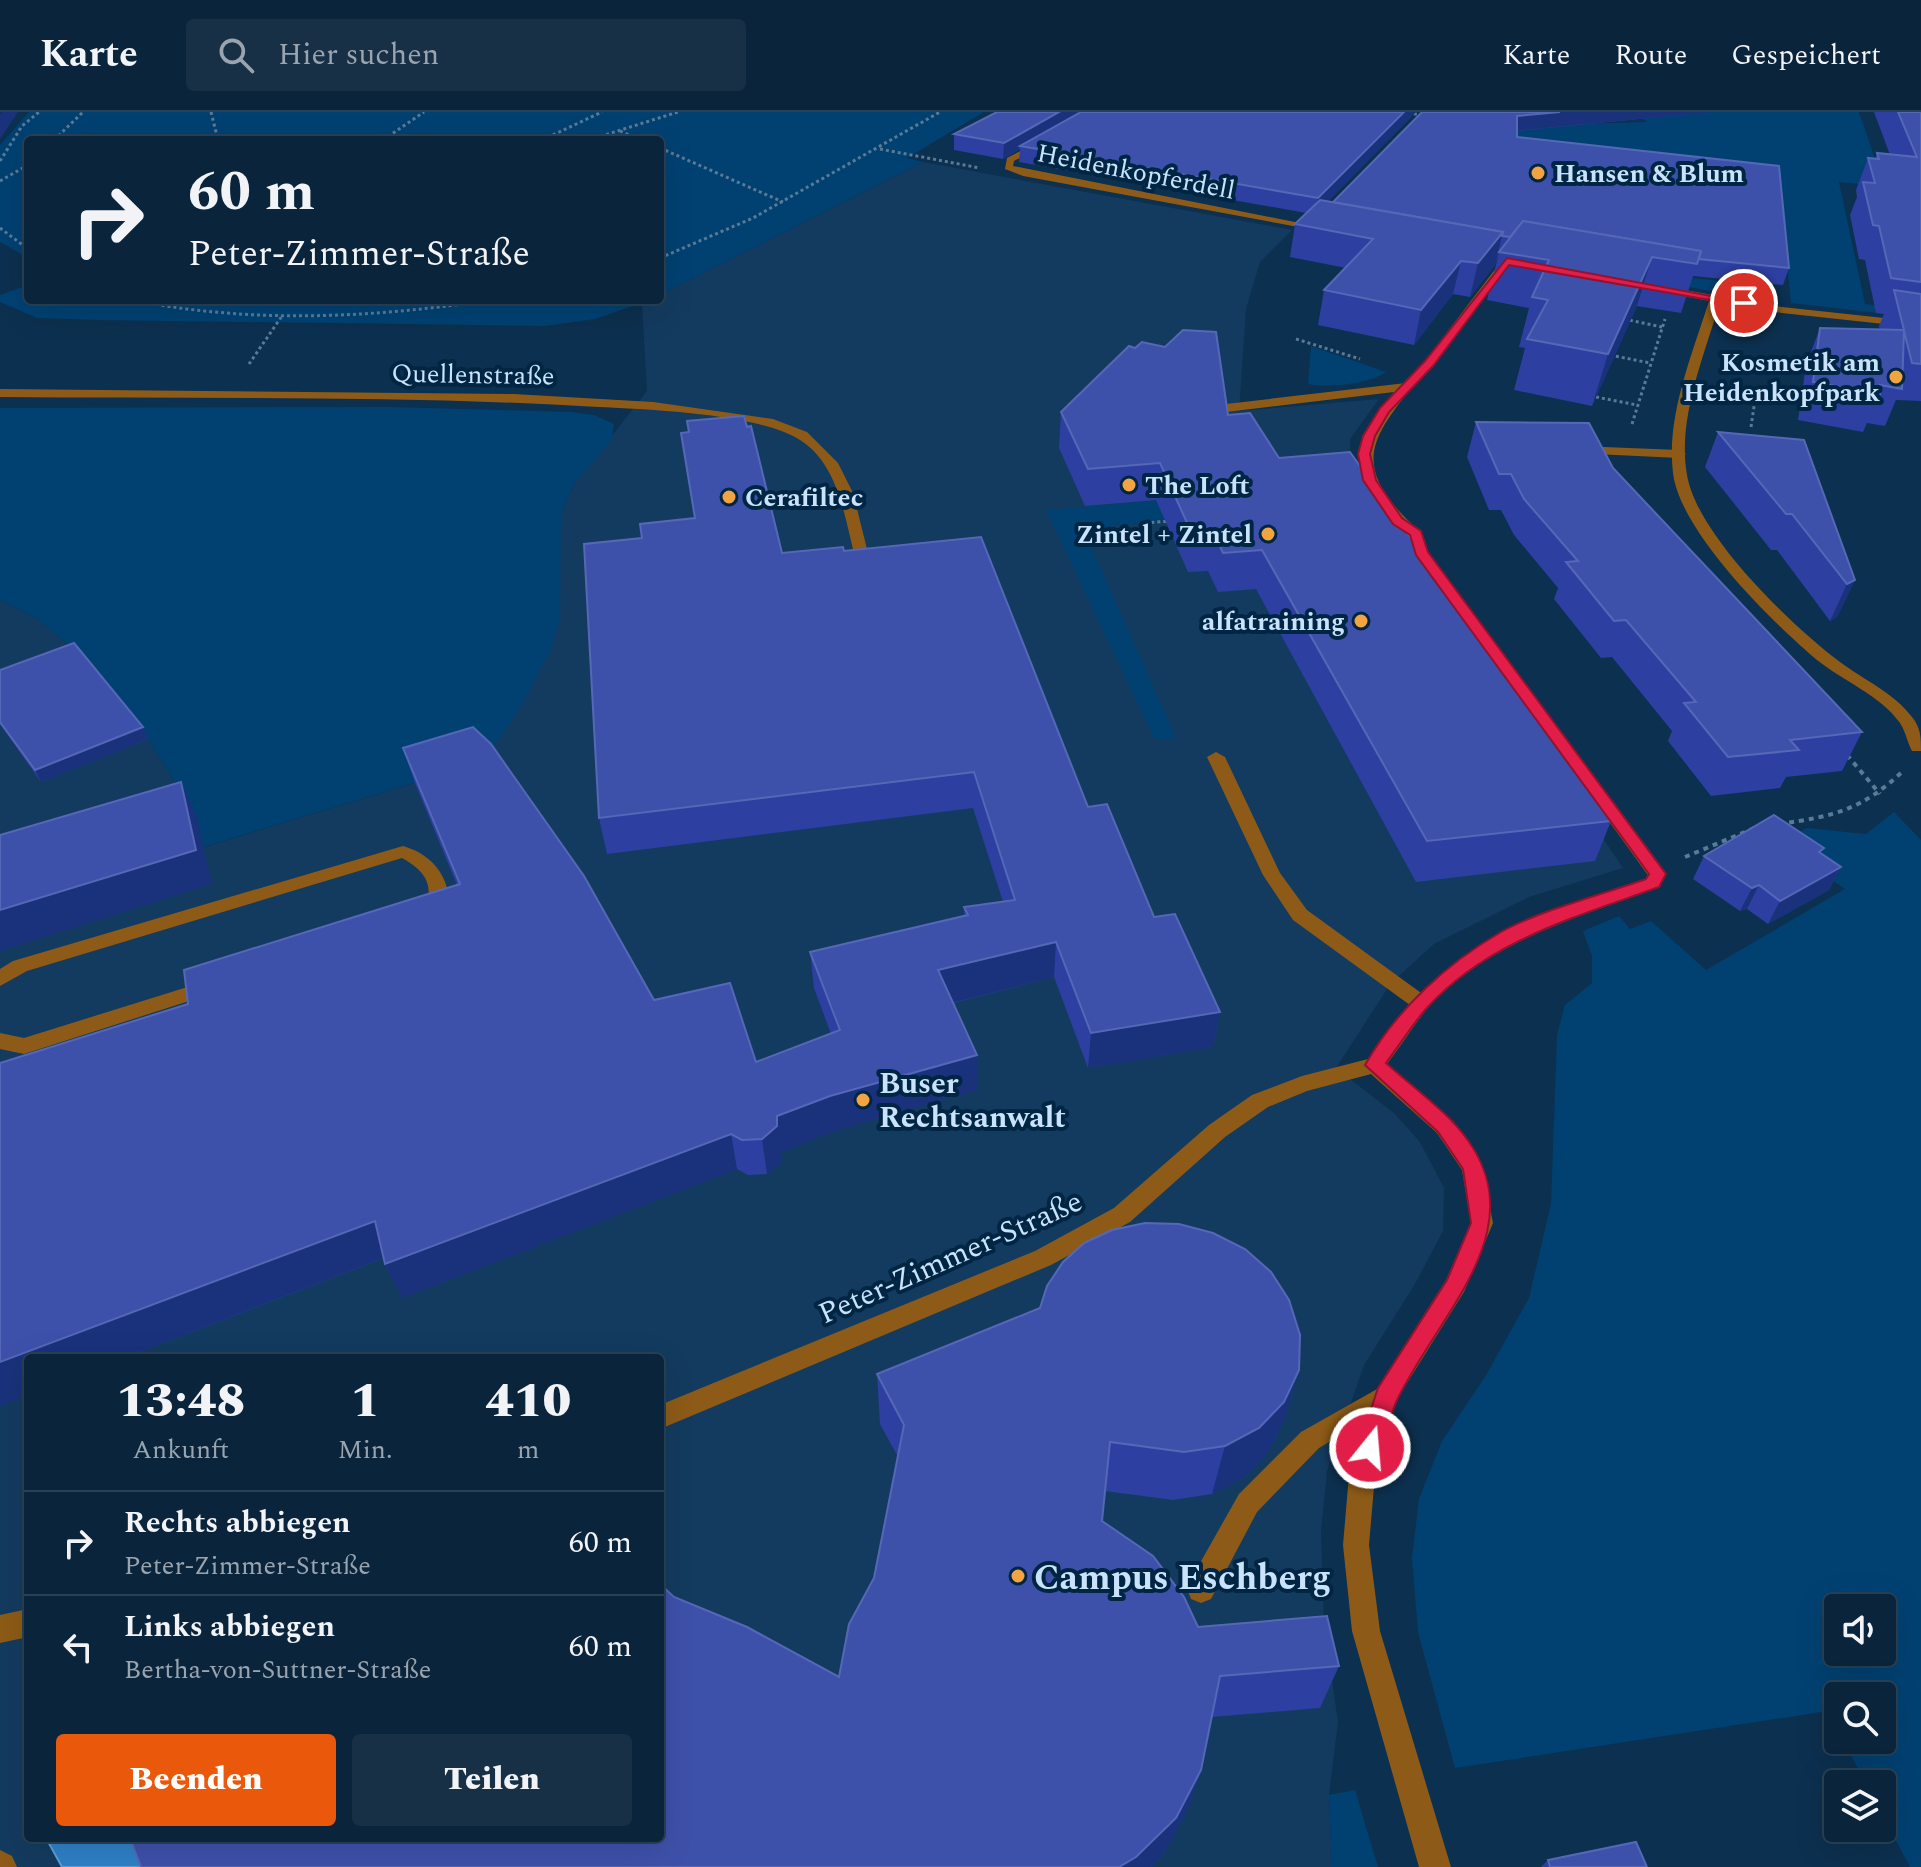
<!DOCTYPE html>
<html lang="de">
<head>
<meta charset="utf-8">
<style>
  body { margin:0; font-family:Spectral,serif; background:#173046; color:#f1f3f6; height:100vh; display:flex; flex-direction:column; font-size:30px; white-space:nowrap }
  * { box-sizing:border-box; margin:0 }
  p { font-size:26px; color:#99a4af }
  .icon { flex:none; width:44px; height:44px; fill:none; stroke:currentColor; stroke-width:2; stroke-linecap:round; stroke-linejoin:round }
  .map { position:relative; flex:1; overflow:hidden }
  .drawer { position:absolute; left:24px; top:1242px; width:640px; height:488px; display:flex; flex-direction:column; background:#09243b; border-radius:8px; box-shadow:0 8px 32px #0002,0 0 0 2px #294155 }
  .drawer>* { flex:none }
  .top-card { position:absolute; left:24px; top:24px; width:640px; height:168px; border-radius:8px; box-shadow:0 8px 32px #0002,0 0 0 2px #294155; background:#09243b; color:#f1f3f6; overflow:hidden }
  .controls { position:absolute; left:1824px; top:1482px; display:grid; gap:16px }
  .controls a { display:grid; place-items:center; width:72px; height:72px; border-radius:8px; background:#09243b; box-shadow:0 8px 32px #0002,0 0 0 2px #294155; font-size:40px }
  .pin { position:absolute; display:grid; place-items:center; width:68px; height:68px; color:#fff; margin:-34px; border:4px solid #fff; border-radius:50%; box-shadow:0 2px 8px #0007 }
  .me { position:absolute; width:88px; margin:-44px; rotate:17deg; stroke-linejoin:round; filter:drop-shadow(0 0 6px #0008) }
  .turn { display:flex; align-items:center; gap:28px; height:168px; padding:0 32px; font-size:36px }
  .turn .icon { width:104px; height:104px; stroke-width:2.5 }
  .turn b { display:block; font-size:56px; line-height:68px }
  .eta { display:flex; justify-content:space-evenly; align-items:center; height:136px; text-align:center }
  .eta b { font-size:48px; font-weight:800; line-height:56px }
  .action { display:flex; gap:16px; margin-top:auto; padding:16px 32px }
  .action a { flex:1; height:92px; border-radius:8px; background:#ea580c; color:#fff; font-size:32px; font-weight:800; line-height:92px; text-align:center }
  .action a+a { background:#173046; color:#f1f3f6 }
  ul { padding:0; list-style:none }
  li { display:flex; align-items:center; gap:24px; height:104px; padding:0 32px; border-top:2px solid #294155 }
  li div { flex:1 }
  li b { display:block; font-size:30px }
  li em { font-style:normal }
  header { display:flex; align-items:center; gap:48px; box-sizing:border-box; height:112px; padding:0 40px; background:#09243b; border-bottom:2px solid #294155 }
  header strong { font-size:38px }
  nav { display:flex; gap:44px; margin-inline-start:auto; font-size:28px }
  .search { width:560px; height:72px; background:#173046; display:flex; align-items:center; gap:20px; box-sizing:border-box; padding:0 28px; border-radius:8px; color:#99a4af; font-size:30px }
  .map>svg:first-child { display:block }
  .built { fill:#133b5f; fill-rule:evenodd }
  .green { fill:#004172; fill-rule:evenodd }
  .water { fill:#2e80c7; stroke:#5d9ed7; stroke-width:2 }
  .lines { fill:none; stroke-linecap:round; stroke-linejoin:round }
  .path-far1 { stroke:#5a7a96; stroke-width:3; stroke-dasharray:3 3; stroke-linecap:butt }
  .path { stroke:#5a7a96; stroke-width:4; stroke-dasharray:5 5; stroke-linecap:butt }
  .service { fill:#8d5b17; fill-rule:evenodd }
  .minor { fill:#8d5b17; fill-rule:evenodd }
  .wall { fill:#2d3fa0 }
  .shaded-wall { fill:#19327b }
  .building { fill:#3e51aa; stroke:#5468b7; stroke-width:2 }
  .route { fill:#e11d48; stroke:#92132f; stroke-width:2 }
  .poi-dot { fill:#f3a442; stroke:#012644; stroke-width:3 }
  .labels { text-anchor:middle; stroke-width:8; stroke-linejoin:round; paint-order:stroke }
  .far-street-label { font-size:26px; fill:#cae3fc; stroke:#012644 }
  .far-poi-label { font-size:26px; font-weight:bold; fill:#cae3fc; stroke:#012644; text-anchor:start }
  .poi-label { font-size:30px; font-weight:bold; fill:#cae3fc; stroke:#012644; text-anchor:start }
  .street-label { font-size:30px; fill:#cae3fc; stroke:#012644 }
  .near-poi-label { font-size:36px; font-weight:bold; fill:#cae3fc; stroke:#012644; text-anchor:start }
</style>
</head>
<body>
<header>
<strong>Karte</strong>
<div class="search"><svg class="icon" aria-label="search" viewBox="0 0 24 24"><circle cx="10" cy="10" r="6"/><path d="M15 15l6 6"/></svg>Hier suchen</div>
<nav><a>Karte</a><a>Route</a><a>Gespeichert</a></nav>
</header>
<div class="map">
<svg width="1921" height="1755" viewBox="0 0 1921 1755">
  <rect width="100%" height="100%" fill="#0c304f"/>
  <path class="built" d="M923,50L1292,118L1260,150L1246,197L1239,299L1379,287L1350,327V349L1623,756L1529,785L1434,832L1391,871L1336,956L1395,1002L1420,1030L1444,1076L1443,1119L1415,1172L1364,1253L1327,1359L1321,1419L1324,1511L1338,1610L1329,1683L1332,1755H0V488L39,508L80,543L148,627L196,704L204,735L483,650L558,453L561,401L575,371L647,279L642,192L660,188V183ZM28,1246H660V1726H28Z"/>
  <g class="green">
    <path d="M29,0H984L907,46L923,50L660,183V28H28V146L0,130V33Z"/>
    <path d="M1655,0H1859L1877,53L1916,77L1839,70L1865,192L1921,198V206L1791,191L1778,66L1658,162L1720,169L1721,174L1731,175L1730,180L1720,181L1605,159L1426,16L1647,10L1638,1Z"/>
    <path d="M28,173V188H650L595,207L546,214L96,208L37,206L0,190V183Z"/>
    <path d="M1311,234L1386,260C1370,272 1328,276 1308,272Z"/>
    <path d="M388,295L571,300L594,303L614,312L612,327L575,371L561,401L560,508L550,539L523,591L483,650L203,735L196,704L148,627L80,543L39,508L0,488V296Z"/>
    <path d="M1177,387L1186,405L1084,418L1176,626L1155,628L1046,398Z"/>
    <path d="M1894,700L1921,728V1755H1910L1882,1702V1672H1866L1843,1628H1882V1584H1838V1618L1828,1599L1455,1656L1418,1520L1412,1446L1419,1387L1442,1329L1485,1265L1529,1186L1551,1092L1557,923L1565,893L1592,871V844L1583,819L1619,804L1630,817L1651,809L1706,858L1845,777L1778,731L1807,716L1866,722ZM1838,1496H1882V1540H1838Z"/>
    <path d="M1355,1678L1378,1755H1332L1329,1683Z"/>
  </g>
  <path class="water" d="M46,1726H149L153,1755H62Z"/>
  <g class="lines">
    <g class="path-far1">
      <path d="M211,0L218,28"/>
      <path d="M1402,0L1422,3"/>
      <path d="M620,19L641,28"/>
      <path d="M54,28L83,0"/>
      <path d="M383,28L424,0"/>
      <path d="M542,28L602,0"/>
      <path d="M589,28L678,0"/>
      <path d="M660,36L783,90"/>
      <path d="M880,37L980,56"/>
      <path d="M0,49L22,14L39,0"/>
      <path d="M0,69L28,53"/>
      <path d="M0,116L28,137"/>
      <path d="M660,146L753,106L940,0"/>
      <path d="M132,188C252,212 370,206 491,188"/>
      <path d="M1624,207L1662,215"/>
      <path d="M1296,227L1360,247"/>
      <path d="M1610,243L1650,251"/>
      <path d="M249,252L282,204"/>
      <path d="M1596,285L1637,293"/>
      <path d="M1632,312L1665,207"/>
      <path d="M1751,315L1756,281L1783,286"/>
      <path d="M1132,419L1145,418L1142,411L1172,409"/>
    </g>
    <g class="path">
      <path d="M1847,643L1880,682"/>
      <path d="M1779,712C1835,704 1862,698 1904,658"/>
      <path d="M1685,745L1757,715"/>
    </g>
    <g class="service">
      <path d="M1406,271L1412,275C1376,321 1353,349 1400,400C1415,417 1422,416 1428,440L1664,758L1666,762L1664,766H1650L1416,443C1413,437 1413,431 1410,426C1406,416 1391,408 1384,399C1347,352 1356,322 1394,280L1226,300L1220,296L1226,292Z"/>
      <path d="M1579,334L1679,338L1686,342L1679,346L1574,341V335Z"/>
      <path d="M1216,640L1225,645L1280,761L1307,798L1428,886L1431,891L1428,896H1414L1293,808L1263,763L1207,645Z"/>
      <path d="M403,734C428,741 446,759 449,786L437,808L430,810L420,803C437,778 428,760 402,746L27,859L0,874V857L13,849Z"/>
      <path d="M210,868L220,875L217,880L24,942L0,937V921L24,926Z"/>
      <path d="M1386,1272L1395,1275L1399,1283L1395,1291L1319,1336L1257,1400L1211,1487L1201,1491L1191,1487L1187,1477L1191,1467L1239,1382L1301,1320Z"/>
      <path d="M0,1738L12,1744L17,1755H0Z"/>
    </g>
    <g class="minor">
      <path d="M1041,28L1044,33L1014,49L1013,54L1325,116L1320,119L1023,64L1005,57L1007,46Z"/>
      <path d="M1503,147L1512,149L1433,255L1410,278H1402V272L1425,249Z"/>
      <path d="M1662,174L1782,195L1921,210V216L1782,201L1720,190C1704,244 1677,307 1687,363C1697,423 1792,514 1840,550C1864,568 1894,581 1912,605C1921,616 1921,626 1921,639H1912C1907,630 1906,620 1900,611C1880,583 1843,569 1817,548C1773,511 1680,420 1673,361C1666,304 1692,243 1709,189L1658,179L1656,177Z"/>
      <path d="M0,277L514,282L653,290L773,307L807,320L838,351L853,381L869,445L862,449L855,445C844,403 838,348 795,325C753,302 647,297 598,295C399,283 199,287 0,285Z"/>
      <path d="M1657,756L1666,762L1660,775C1577,806 1488,829 1427,897C1413,914 1401,934 1387,952L1453,1009L1481,1050L1493,1111L1464,1180L1397,1287L1375,1363L1369,1433L1380,1519L1451,1755H1419L1352,1519L1343,1433L1349,1363L1373,1283L1446,1168L1471,1111L1462,1058L1437,1021L1371,962L1307,979L1268,995L1225,1025L1130,1110L1051,1153L660,1317V1293L1035,1139L1114,1096L1209,1013L1252,983L1302,964L1368,947L1414,886L1460,847L1503,818L1646,767L1650,758Z"/>
      <path d="M28,1497V1525L0,1531V1503Z"/>
    </g>
  </g>
  <g class="wall">
    <path d="M997,0H1416L1328,89L1333,90L1422,0H1711L1517,19V25L1789,156L1783,173L1693,164L1681,201L1637,194L1592,294L1514,278L1525,236L1519,235L1529,196L1487,188L1499,141L1495,153L1470,185L1453,182L1414,233L1318,213L1324,178L1346,156L1290,145L1295,112L1306,101L1019,50L1020,37L1003,47L954,38V22Z"/>
    <path d="M1874,0H1921V289L1896,288L1885,314L1867,311L1863,320L1798,308L1806,253L1820,216L1880,218L1879,214L1884,202L1876,201L1865,148L1859,147L1850,103L1857,85L1856,78L1868,46L1875,47L1877,41L1890,43Z"/>
    <path d="M1061,300L1228,303L1279,346L1611,709L1595,749L1416,770L1256,477L1218,480L1208,459L1188,460L1156,388L1085,394L1059,336Z"/>
    <path d="M1476,310L1613,356L1862,620L1842,659L1786,665L1780,676L1711,684L1668,629L1672,619L1612,545L1601,546L1554,487L1558,476L1514,423L1501,398H1489L1467,345Z"/>
    <path d="M1718,320L1855,468L1837,505L1830,509L1777,438H1771L1705,355Z"/>
    <path d="M844,439L1088,695L1154,805L1220,900L1213,935L1088,956L1054,865L953,891L977,978L834,1019L782,1040V1050L767,1062L748,1063L737,1057L402,1186L385,1152L384,1146L124,1246H28V1283L0,1294L188,892L457,773L415,671L403,636L654,888L756,950L831,922L814,876L810,840L964,804V795L1003,790L973,696L607,742L599,706L782,441Z"/>
    <path d="M0,558L143,615L148,627L41,670L0,612Z"/>
    <path d="M1821,742L1841,755L1829,778L1768,812L1747,797L1740,799L1693,767L1704,744Z"/>
    <path d="M1299,1258L1284,1308L1269,1339L1245,1365L1212,1382L1173,1388L1105,1379L1102,1409L1198,1515L1339,1554L1320,1596L1212,1605L1201,1658L1188,1696L1164,1742L1151,1755H141L674,1485L839,1565L874,1466L898,1345L880,1312L877,1262Z"/>
    <path d="M1548,1748L1647,1755H1541Z"/>
  </g>
  <g class="shaded-wall">
    <path d="M2,0H18L0,27V2Z"/>
    <path d="M1059,0H1084L1020,34L1019,37L1003,47L1004,31Z"/>
    <path d="M1404,0H1416L1315,103L1318,86Z"/>
    <path d="M1560,0H1711L1513,19L1517,4Z"/>
    <path d="M1503,120L1495,153L1470,185L1478,151Z"/>
    <path d="M1652,145L1637,194L1592,294L1608,242Z"/>
    <path d="M1461,149L1453,182L1414,233L1421,198Z"/>
    <path d="M1855,468L1837,505L1830,509L1847,472Z"/>
    <path d="M143,615L148,627L41,670L35,658Z"/>
    <path d="M181,670L196,704L212,772L0,839V798Z"/>
    <path d="M1841,755L1829,778L1768,812L1780,789Z"/>
    <path d="M1759,773L1747,797L1740,799L1752,776Z"/>
    <path d="M1056,830L1054,865L939,894L938,858Z"/>
    <path d="M1220,900L1213,935L1088,956L1091,921Z"/>
    <path d="M977,943V978L834,1019L782,1040V1050L767,1062L762,1027L777,1004L830,984Z"/>
    <path d="M731,1022L737,1057L402,1186L385,1152Z"/>
    <path d="M375,1109L391,1143L124,1246H28V1283L0,1294V1250Z"/>
    <path d="M1299,1258L1284,1308L1269,1339L1245,1365L1212,1382L1225,1334Z"/>
    <path d="M1201,1658L1188,1696L1164,1742L1151,1755H1119Z"/>
  </g>
  <g class="building">
    <path d="M997,0H1059L1004,31L954,22Z"/>
    <path d="M1081,0H1404L1318,86L1020,34Z"/>
    <path d="M1422,0H1560L1517,4V25L1779,54L1789,156L1699,147L1701,139L1523,109L1510,125L1502,124L1503,120L1333,90Z"/>
    <path d="M1898,0H1921V170L1891,166L1879,114L1873,113L1863,70L1875,71L1868,46L1879,47L1877,41L1917,45Z"/>
    <path d="M1320,88L1503,120L1478,151L1461,149L1421,198L1324,178L1373,127L1295,112Z"/>
    <path d="M1523,109L1701,139L1697,152L1652,145L1608,242L1527,227L1548,188L1532,185L1549,148L1499,140Z"/>
    <path d="M1894,178L1921,182V252L1912,251L1904,219L1902,277L1880,273V282L1813,270L1820,216L1904,218Z"/>
    <path d="M1183,218L1216,220L1228,303L1250,301L1279,346L1350,340L1611,709L1427,729L1262,438L1223,441L1213,420L1192,422L1160,351L1088,357L1061,300L1129,234L1135,236L1142,230L1165,235Z"/>
    <path d="M744,304L747,315L751,314L782,441L843,435L844,439L981,425L1088,695L1107,692L1154,805L1175,802L1220,900L1091,921L1056,830L938,858L977,943L830,984L777,1004V1014L762,1027L742,1028L731,1022L385,1152L375,1109L0,1250V951L188,892L184,858L460,772L403,636L473,615L491,632L584,764L654,888L730,871L756,950L840,918L810,840L968,803L964,795L1015,788L974,660L599,706L584,432L642,426L640,412L695,406L681,321L689,320L687,309Z"/>
    <path d="M1476,310L1589,311L1613,356L1862,620L1790,628L1799,638L1728,645L1684,591L1696,590L1626,508L1614,509L1566,450L1578,449L1524,387L1511,362H1499Z"/>
    <path d="M1718,320L1804,328L1855,468L1847,472L1792,402H1786Z"/>
    <path d="M74,531L143,615L35,658L0,610V558Z"/>
    <path d="M181,670L196,738L0,798V723Z"/>
    <path d="M1774,703L1824,736L1819,740L1841,755L1780,789L1759,773L1752,776L1704,744Z"/>
    <path d="M1145,1111L1179,1112L1213,1121L1245,1137L1271,1160L1289,1188L1300,1223L1299,1258L1284,1290L1259,1316L1225,1334L1184,1340L1110,1330L1102,1409L1153,1444L1184,1485L1198,1515L1327,1504L1339,1554L1220,1564L1201,1658L1176,1706L1136,1745L1119,1755H141L130,1726H660V1472L674,1485L747,1515L839,1565L849,1512L874,1466L904,1313L877,1262L1040,1196L1047,1174L1063,1150L1084,1131L1112,1118Z"/>
    <path d="M1636,1730L1647,1755H1550L1548,1748Z"/>
  </g>
  <path class="route" d="M1507,146L1749,191L1744,194L1509,153L1433,254L1389,300L1375,324L1370,342L1376,368L1402,406L1421,419L1428,440L1666,762L1659,775C1576,805 1487,829 1426,897C1412,913 1399,934 1386,951C1407,970 1431,988 1451,1008C1547,1107 1442,1196 1398,1286C1389,1304 1387,1325 1378,1344L1370,1347L1362,1344L1358,1336L1378,1276L1447,1168L1471,1111L1463,1057L1438,1020L1365,953C1396,898 1447,851 1501,820C1538,799 1604,782 1646,767L1649,762L1416,443L1410,423L1393,412L1363,368L1358,342L1363,324L1380,296L1425,249Z"/>
  <g class="poi-dot">
    <circle cx="1538" cy="61" r="8"/>
    <circle cx="1896" cy="265" r="8"/>
    <circle cx="1129" cy="373" r="8"/>
    <circle cx="729" cy="385" r="8"/>
    <circle cx="1268" cy="422" r="8"/>
    <circle cx="1361" cy="509" r="8"/>
    <circle cx="863" cy="988" r="8"/>
    <circle cx="1018" cy="1464" r="8"/>
  </g>
  <g class="labels">
    <g class="far-street-label">
      <text transform="translate(1136 59) rotate(11)" y="9">Heidenkopferdell</text>
      <text transform="translate(473 262) rotate(1)" y="9">Quellenstraße</text>
    </g>
    <g class="far-poi-label">
      <text x="1554" y="70">Hansen &amp; Blum</text>
      <text x="1880" y="259" text-anchor="end">Kosmetik am<tspan x="1880" dy="30">Heidenkopfpark</tspan></text>
      <text x="1145" y="382">The Loft</text>
      <text x="745" y="394">Cerafiltec</text>
      <text x="1252" y="431" text-anchor="end">Zintel + Zintel</text>
      <text x="1345" y="518" text-anchor="end">alfatraining</text>
    </g>
    <g class="poi-label">
      <text x="879" y="981">Buser<tspan x="879" dy="34">Rechtsanwalt</tspan></text>
    </g>
    <g class="street-label">
      <text transform="translate(950 1145) rotate(-24)" y="10">Peter-Zimmer-Straße</text>
    </g>
    <g class="near-poi-label">
      <text x="1034" y="1477">Campus Eschberg</text>
    </g>
  </g>
</svg>
<div class="controls">
<a><svg class="icon" aria-label="sound" viewBox="0 0 24 24"><path d="M4 9h4l5-4v14l-5-4H4zM17 9q2 3 0 6"/></svg></a>
<a><svg class="icon" aria-label="search" viewBox="0 0 24 24"><circle cx="10" cy="10" r="6"/><path d="M15 15l6 6"/></svg></a>
<a><svg class="icon" aria-label="layers" viewBox="0 0 24 24"><path d="M12 4l9 5-9 5-9-5zM3 14l9 5 9-5"/></svg></a>
</div>
<div class="pin" style="left:1744px;top:191px;background:#d93025"><svg class="icon" aria-label="arrive" viewBox="0 0 24 24"><path d="M6 21V4h12l-3 4 3 4H6"/></svg></div>
<svg class="me" style="left:1370px;top:1336px" viewBox="-20 -20 40 40"><circle r="17" fill="#e11d48" stroke="#fff" stroke-width="3"/><path d="M0-11L8 9 0 5-8 9z" fill="#fff"/></svg>
<div class="top-card">
<div class="turn"><svg class="icon" aria-label="right" viewBox="0 0 24 24"><path d="M7 20v-9h11M14 6l5 5-5 5"/></svg><div><b>60 m</b>Peter-Zimmer-Straße</div></div>
</div>
<section class="drawer">
<div class="eta">
<div><b>13:48</b><p>Ankunft</p></div>
<div><b>1</b><p>Min.</p></div>
<div><b>410</b><p>m</p></div>
</div>
<ul>
<li><svg class="icon" aria-label="right" viewBox="0 0 24 24"><path d="M7 20v-9h11M14 6l5 5-5 5"/></svg><div><b>Rechts abbiegen</b><p>Peter-Zimmer-Straße</p></div><em>60 m</em></li>
<li><svg class="icon" aria-label="left" viewBox="0 0 24 24"><path d="M17 20v-9H6M10 6l-5 5 5 5"/></svg><div><b>Links abbiegen</b><p>Bertha-von-Suttner-Straße</p></div><em>60 m</em></li>
</ul>
<div class="action"><a>Beenden</a><a>Teilen</a></div>
</section>
</div>
</body>
</html>
